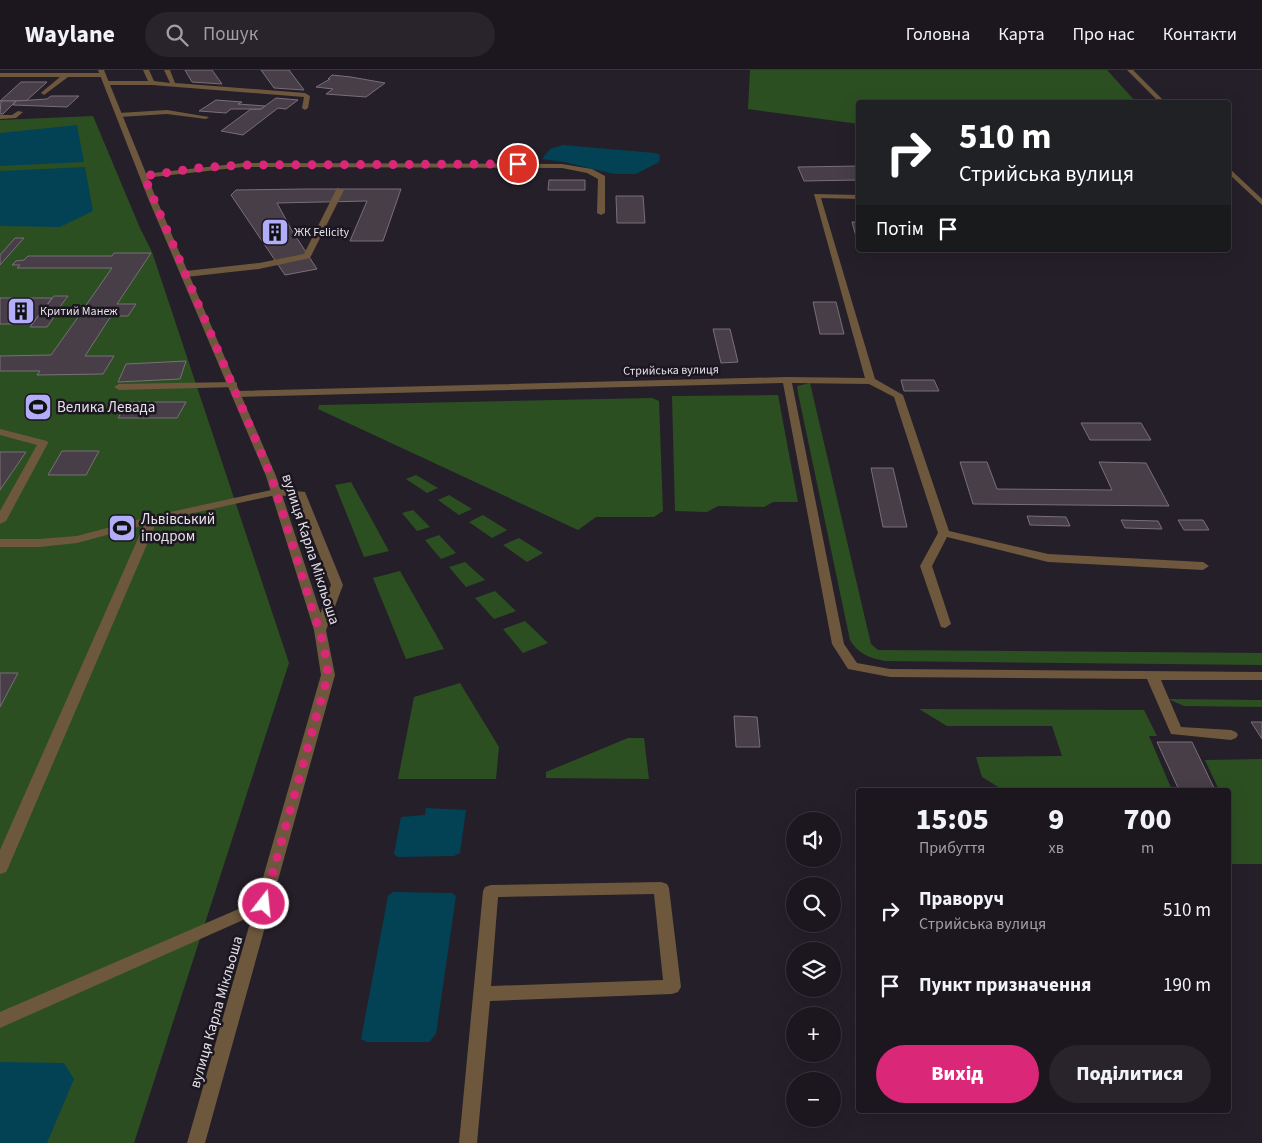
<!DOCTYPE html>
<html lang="uk">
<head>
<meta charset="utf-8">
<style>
  body { margin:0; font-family:"Source Sans 3",sans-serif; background:#29242c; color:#f1f3f6; height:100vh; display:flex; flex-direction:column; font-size:19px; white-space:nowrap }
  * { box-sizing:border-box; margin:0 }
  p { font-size:16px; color:#a09fa4 }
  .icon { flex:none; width:28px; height:28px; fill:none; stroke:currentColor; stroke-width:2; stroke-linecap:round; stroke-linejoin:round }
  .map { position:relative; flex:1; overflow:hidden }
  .drawer { position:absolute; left:856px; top:718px; width:375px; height:325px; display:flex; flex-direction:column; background:#1c171f; border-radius:5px; box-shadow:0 5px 20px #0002,0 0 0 1px #3a363d }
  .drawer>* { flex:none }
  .top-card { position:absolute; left:856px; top:30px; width:375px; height:152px; border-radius:5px; box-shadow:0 5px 20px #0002,0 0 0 1px #3a363d; background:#202124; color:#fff; overflow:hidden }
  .tools { position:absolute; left:786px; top:742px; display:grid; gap:10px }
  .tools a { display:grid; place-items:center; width:55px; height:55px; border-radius:50%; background:#1c171f; box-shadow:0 5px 20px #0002,0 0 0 1px #3a363d; font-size:25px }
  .pin { position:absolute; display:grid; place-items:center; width:42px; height:42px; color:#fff; margin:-21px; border:2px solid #fff; border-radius:50%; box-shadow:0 1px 5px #0007 }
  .me { position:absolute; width:55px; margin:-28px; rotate:16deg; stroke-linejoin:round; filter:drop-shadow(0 0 4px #0008) }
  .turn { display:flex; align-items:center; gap:18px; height:105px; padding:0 20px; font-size:22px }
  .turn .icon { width:65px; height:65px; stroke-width:2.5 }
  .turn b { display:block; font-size:35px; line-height:42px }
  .then { display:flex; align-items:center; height:48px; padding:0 20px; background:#0003; gap:10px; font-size:19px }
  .eta { display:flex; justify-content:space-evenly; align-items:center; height:85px; text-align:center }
  .eta b { font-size:30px; font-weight:800; line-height:35px }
  .action { display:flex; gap:10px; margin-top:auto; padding:10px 20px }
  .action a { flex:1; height:58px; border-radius:30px; background:#db2777; color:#fff; font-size:20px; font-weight:800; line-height:58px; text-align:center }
  .action a+a { background:#29242c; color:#f1f3f6 }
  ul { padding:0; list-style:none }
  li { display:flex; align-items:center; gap:15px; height:75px; padding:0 20px }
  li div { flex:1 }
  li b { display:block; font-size:19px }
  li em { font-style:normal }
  header { display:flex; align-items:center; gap:30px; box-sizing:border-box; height:70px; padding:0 25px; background:#1c171f; border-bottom:1px solid #3a363d }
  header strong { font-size:24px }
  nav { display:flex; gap:28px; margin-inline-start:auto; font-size:18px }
  .search { width:350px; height:45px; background:#29242c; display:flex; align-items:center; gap:12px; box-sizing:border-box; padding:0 18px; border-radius:28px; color:#a09fa4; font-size:19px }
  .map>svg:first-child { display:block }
  .green { fill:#2c4f22 }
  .water { fill:#034255 }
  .building { fill:#473e47; stroke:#796f79 }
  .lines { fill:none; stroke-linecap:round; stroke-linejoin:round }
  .lane { fill:#6e583d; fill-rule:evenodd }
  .street { fill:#6e583d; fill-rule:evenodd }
  .route { stroke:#db2777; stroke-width:9; stroke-dasharray:0 16.2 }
  .labels { text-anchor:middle; stroke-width:5; stroke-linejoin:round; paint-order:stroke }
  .far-poi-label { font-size:12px; fill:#e5e1e8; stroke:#1b1620; text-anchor:start }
  .far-street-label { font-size:12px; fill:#e5e1e8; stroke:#1b1620 }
  .poi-label { font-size:15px; fill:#e5e1e8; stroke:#1b1620; text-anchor:start }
  .street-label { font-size:15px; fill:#e5e1e8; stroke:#1b1620 }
</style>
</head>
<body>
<header>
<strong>Waylane</strong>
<div class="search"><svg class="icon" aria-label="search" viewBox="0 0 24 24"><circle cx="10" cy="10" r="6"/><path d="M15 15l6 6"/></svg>Пошук</div>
<nav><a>Головна</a><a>Карта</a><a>Про нас</a><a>Контакти</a></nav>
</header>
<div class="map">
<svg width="1262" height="1073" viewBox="0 0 1262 1073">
  <rect width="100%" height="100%" fill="#251f29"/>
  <g class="green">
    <path d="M750,0H1107L1136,32H859V54L748,39Z"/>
    <path d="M93,46L140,158L152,182L289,593L134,1073H0V50Z"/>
    <path d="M810,313L871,574L878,580L1262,583V595L885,591C870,588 858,584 850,570L798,323L797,316Z"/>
    <path d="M778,325L798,432H773L764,437L718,436L707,442L675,441L672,326Z"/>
    <path d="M652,328L659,331L663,441L654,447H596L578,460L318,339L319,335Z"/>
    <path d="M416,405L438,418L427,423L406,409Z"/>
    <path d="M351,412L389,481L364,487L335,415Z"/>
    <path d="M449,425L472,439L459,445L438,430Z"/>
    <path d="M413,440L430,457L417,461L402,443Z"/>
    <path d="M483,445L507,460L492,468L469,452Z"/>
    <path d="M439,465L456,483L441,489L425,470Z"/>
    <path d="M519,468L543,483L527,492L503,475Z"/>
    <path d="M465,492L485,510L466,517L449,497Z"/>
    <path d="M400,501L444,579L406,589L373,508Z"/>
    <path d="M495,521L516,541L494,549L475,528Z"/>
    <path d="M525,551L548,573L523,583L503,559Z"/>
    <path d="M460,613L499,677L496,709H398L414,627Z"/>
    <path d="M1168,629L1262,630V637L1184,636Z"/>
    <path d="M919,639L1144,640L1157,666H1149L1172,720H1003L982,707L976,687L1062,686L1052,656H947Z"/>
    <path d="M628,668H644L649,709L546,708V702Z"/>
    <path d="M1262,689V794H1229V720H1219L1205,690Z"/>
  </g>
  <g class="water">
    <path d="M77,55L84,92L0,96V63Z"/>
    <path d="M563,75L655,83L660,85L659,92L636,104H614L564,92L542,89L550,79Z"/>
    <path d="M85,97L93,141L60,157L0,156V101Z"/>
    <path d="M426,738L466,740L460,783L454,786L398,787L394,784L401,747L425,745Z"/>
    <path d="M393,822L452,823L456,826L436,964L429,972H367L361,969L388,826Z"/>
    <path d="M0,992L64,993L74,1009L47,1073H0Z"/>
  </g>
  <g class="building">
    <path d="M185,0H212L222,14L192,12Z"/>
    <path d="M261,0H289L304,20L274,18Z"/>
    <path d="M332,5L351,7L385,13L366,27L326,24L333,19L316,17L330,9H328Z"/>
    <path d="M21,12H47L26,31H0Z"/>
    <path d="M51,26H79L67,37L13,35L16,31L47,29Z"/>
    <path d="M276,28L298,30L286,39L278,38L243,65L221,61L251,39H261Z"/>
    <path d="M216,30L242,32L238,34L265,36L261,39H231L226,43L199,41Z"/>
    <path d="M1,31H16L3,44H0Z"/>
    <path d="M859,96V110L804,111L798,97Z"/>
    <path d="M549,110H585V120H548Z"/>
    <path d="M306,119H401L383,171H350L367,131L277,133L291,159L317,199L285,205L231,125L236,120Z"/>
    <path d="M616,126H643L645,153H617Z"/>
    <path d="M852,152H859V177Z"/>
    <path d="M15,168H24L0,195V185Z"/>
    <path d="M114,183H151L117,234H136L128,246H111L85,286H114L103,304L37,305L40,301H0V286L51,285L81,243H57L47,257H30L54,226H68L59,238H84L112,198H17L20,195H12L16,191L24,190L28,186H112Z"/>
    <path d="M0,228H52L32,254H0Z"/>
    <path d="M813,232H836L844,264H820Z"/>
    <path d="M713,259H730L738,292L721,293Z"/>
    <path d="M186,291L180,309L118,312L126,294Z"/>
    <path d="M901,310H934L939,321H904Z"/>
    <path d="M128,332H186L177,348H118Z"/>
    <path d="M1081,353H1141L1151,370H1090Z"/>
    <path d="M62,381H99L86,405H48Z"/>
    <path d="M0,382H26L0,420Z"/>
    <path d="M960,392H987L997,419L1112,420L1099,392L1146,393L1169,436L973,434Z"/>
    <path d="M871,398H893L907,457H883Z"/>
    <path d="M1027,446L1066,447L1070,456L1030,455Z"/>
    <path d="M1121,450L1158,451L1162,459L1125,458Z"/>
    <path d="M1178,450H1203L1209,460H1184Z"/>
    <path d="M0,603H18L0,637Z"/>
    <path d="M734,646L757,647L760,677H736Z"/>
    <path d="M1251,652H1262V669Z"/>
    <path d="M1157,672H1192L1215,720H1179Z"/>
  </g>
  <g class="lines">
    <g class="lane">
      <path d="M143,0H149L154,11L170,13L164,0H170L175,13L305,23L310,26L308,38L305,40L302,38L304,27L152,15H106L103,13L106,11H148Z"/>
      <path d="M0,3H103L106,5L103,7H68L44,25L41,23L42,22L60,7H0Z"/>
      <path d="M167,40L209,47L206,49L167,44L119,47L116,45L119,43Z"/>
      <path d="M18,41L23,42L16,48L0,49V45H12Z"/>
      <path d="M243,93L562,94L592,99L605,106V143L601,145L597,143L598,109L587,103L562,98L243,97L144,108L140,106L144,104Z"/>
      <path d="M337,118L344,120L310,188L259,199L186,207L182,204L186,201L259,193L304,184Z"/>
      <path d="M814,124L859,125V129L821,128L875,309L903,325L949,461L1048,484L1203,492L1209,496L1203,500L1048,492L947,467L932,496L951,554L945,558L941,557L920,496L938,463L894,327L869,314L792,313L844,574L857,593L890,599L1262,602V610H1161L1181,657L1231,660L1236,662L1238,665L1236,668L1231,670L1171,664L1147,609L890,607L848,599L832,574L783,313L238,327L233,324L238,321L787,307L865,308Z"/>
      <path d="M234,312L237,313V317L119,320L114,317L119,314Z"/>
      <path d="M0,359L47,371L48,373L6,451L0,454V441L37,375L0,365Z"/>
      <path d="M276,419L305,422L343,515L325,563H315L314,560L331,515L297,427L276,425L157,451L8,798L6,802L0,804V780L144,455L77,473L40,477H0V469H40L77,466L152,446Z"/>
      <path d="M661,812L667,814L669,818L681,917L678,922L672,924L490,931L477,1073H459L483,821L485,817L491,815ZM654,824L663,910L491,916L498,827Z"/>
      <path d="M264,828L270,830L272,834L270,838L0,958V942Z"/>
    </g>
    <g class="street">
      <path d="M98,0H104L156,128L276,406L326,560L335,605L205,1073H187L321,605L314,560L266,406L148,128Z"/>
      <path d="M1127,0H1133L1165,32H1159Z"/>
      <path d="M1229,98L1262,129V135L1229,104Z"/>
    </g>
  </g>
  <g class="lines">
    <path class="route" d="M264,834L328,605L324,576L271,406L144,106L198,98L243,95L518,94"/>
  </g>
  <defs>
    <g id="building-square" transform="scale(1.4375)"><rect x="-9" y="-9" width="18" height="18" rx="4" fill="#b2adf9" stroke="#1b1620"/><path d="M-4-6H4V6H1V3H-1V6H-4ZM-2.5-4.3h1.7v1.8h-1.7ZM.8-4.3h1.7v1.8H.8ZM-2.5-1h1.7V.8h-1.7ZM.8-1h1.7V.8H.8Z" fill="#111"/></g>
    <g id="stadium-square" transform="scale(1.4375)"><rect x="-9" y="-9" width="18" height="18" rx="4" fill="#b2adf9" stroke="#1b1620"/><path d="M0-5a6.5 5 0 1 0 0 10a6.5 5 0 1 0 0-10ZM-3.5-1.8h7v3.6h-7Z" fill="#111"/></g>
  </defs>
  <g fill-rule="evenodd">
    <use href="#building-square" x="275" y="162"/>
    <use href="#building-square" x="21" y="241"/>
    <use href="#stadium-square" x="38" y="337"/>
    <use href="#stadium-square" x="122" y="458"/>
  </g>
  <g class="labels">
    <g class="far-poi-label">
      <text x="294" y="166">ЖК Felicity</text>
      <text x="40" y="245">Критий Манеж</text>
    </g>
    <g class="far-street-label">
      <text transform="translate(671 300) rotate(-1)" y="4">Стрийська вулиця</text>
    </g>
    <g class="poi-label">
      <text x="57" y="342">Велика Левада</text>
      <text x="141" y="454">Львівський<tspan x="141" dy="17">іподром</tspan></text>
    </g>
    <g class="street-label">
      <text transform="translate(311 479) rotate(72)" y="5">вулиця Карла Мікльоша</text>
      <text transform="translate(216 942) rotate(-74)" y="5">вулиця Карла Мікльоша</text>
    </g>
  </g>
</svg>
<div class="tools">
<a><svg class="icon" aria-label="sound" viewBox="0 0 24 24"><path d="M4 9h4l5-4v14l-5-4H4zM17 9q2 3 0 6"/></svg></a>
<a><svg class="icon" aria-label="search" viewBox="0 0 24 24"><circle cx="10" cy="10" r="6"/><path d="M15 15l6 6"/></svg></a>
<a><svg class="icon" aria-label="layers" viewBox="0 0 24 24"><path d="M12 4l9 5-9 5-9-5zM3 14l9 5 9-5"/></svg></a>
<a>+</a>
<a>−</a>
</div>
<div class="pin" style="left:518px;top:94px;background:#d93025"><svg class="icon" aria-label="arrive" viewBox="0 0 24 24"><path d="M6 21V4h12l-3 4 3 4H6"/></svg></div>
<svg class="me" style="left:264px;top:834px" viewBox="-20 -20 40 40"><circle r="17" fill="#db2777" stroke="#fff" stroke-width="3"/><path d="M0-11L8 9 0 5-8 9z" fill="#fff"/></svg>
<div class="top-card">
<div class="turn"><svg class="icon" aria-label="right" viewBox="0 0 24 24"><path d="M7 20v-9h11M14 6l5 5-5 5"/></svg><div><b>510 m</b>Стрийська вулиця</div></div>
<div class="then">Потім<svg class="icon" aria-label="arrive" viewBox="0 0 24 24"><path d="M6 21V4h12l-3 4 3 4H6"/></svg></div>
</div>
<section class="drawer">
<div class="eta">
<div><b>15:05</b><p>Прибуття</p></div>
<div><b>9</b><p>хв</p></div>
<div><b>700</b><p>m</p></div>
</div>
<ul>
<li><svg class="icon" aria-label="right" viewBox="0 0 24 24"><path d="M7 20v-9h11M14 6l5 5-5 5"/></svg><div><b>Праворуч</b><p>Стрийська вулиця</p></div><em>510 m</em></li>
<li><svg class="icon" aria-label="arrive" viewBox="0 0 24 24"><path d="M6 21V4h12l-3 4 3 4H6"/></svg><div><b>Пункт призначення</b></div><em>190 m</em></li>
</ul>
<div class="action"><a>Вихід</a><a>Поділитися</a></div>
</section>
</div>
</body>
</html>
